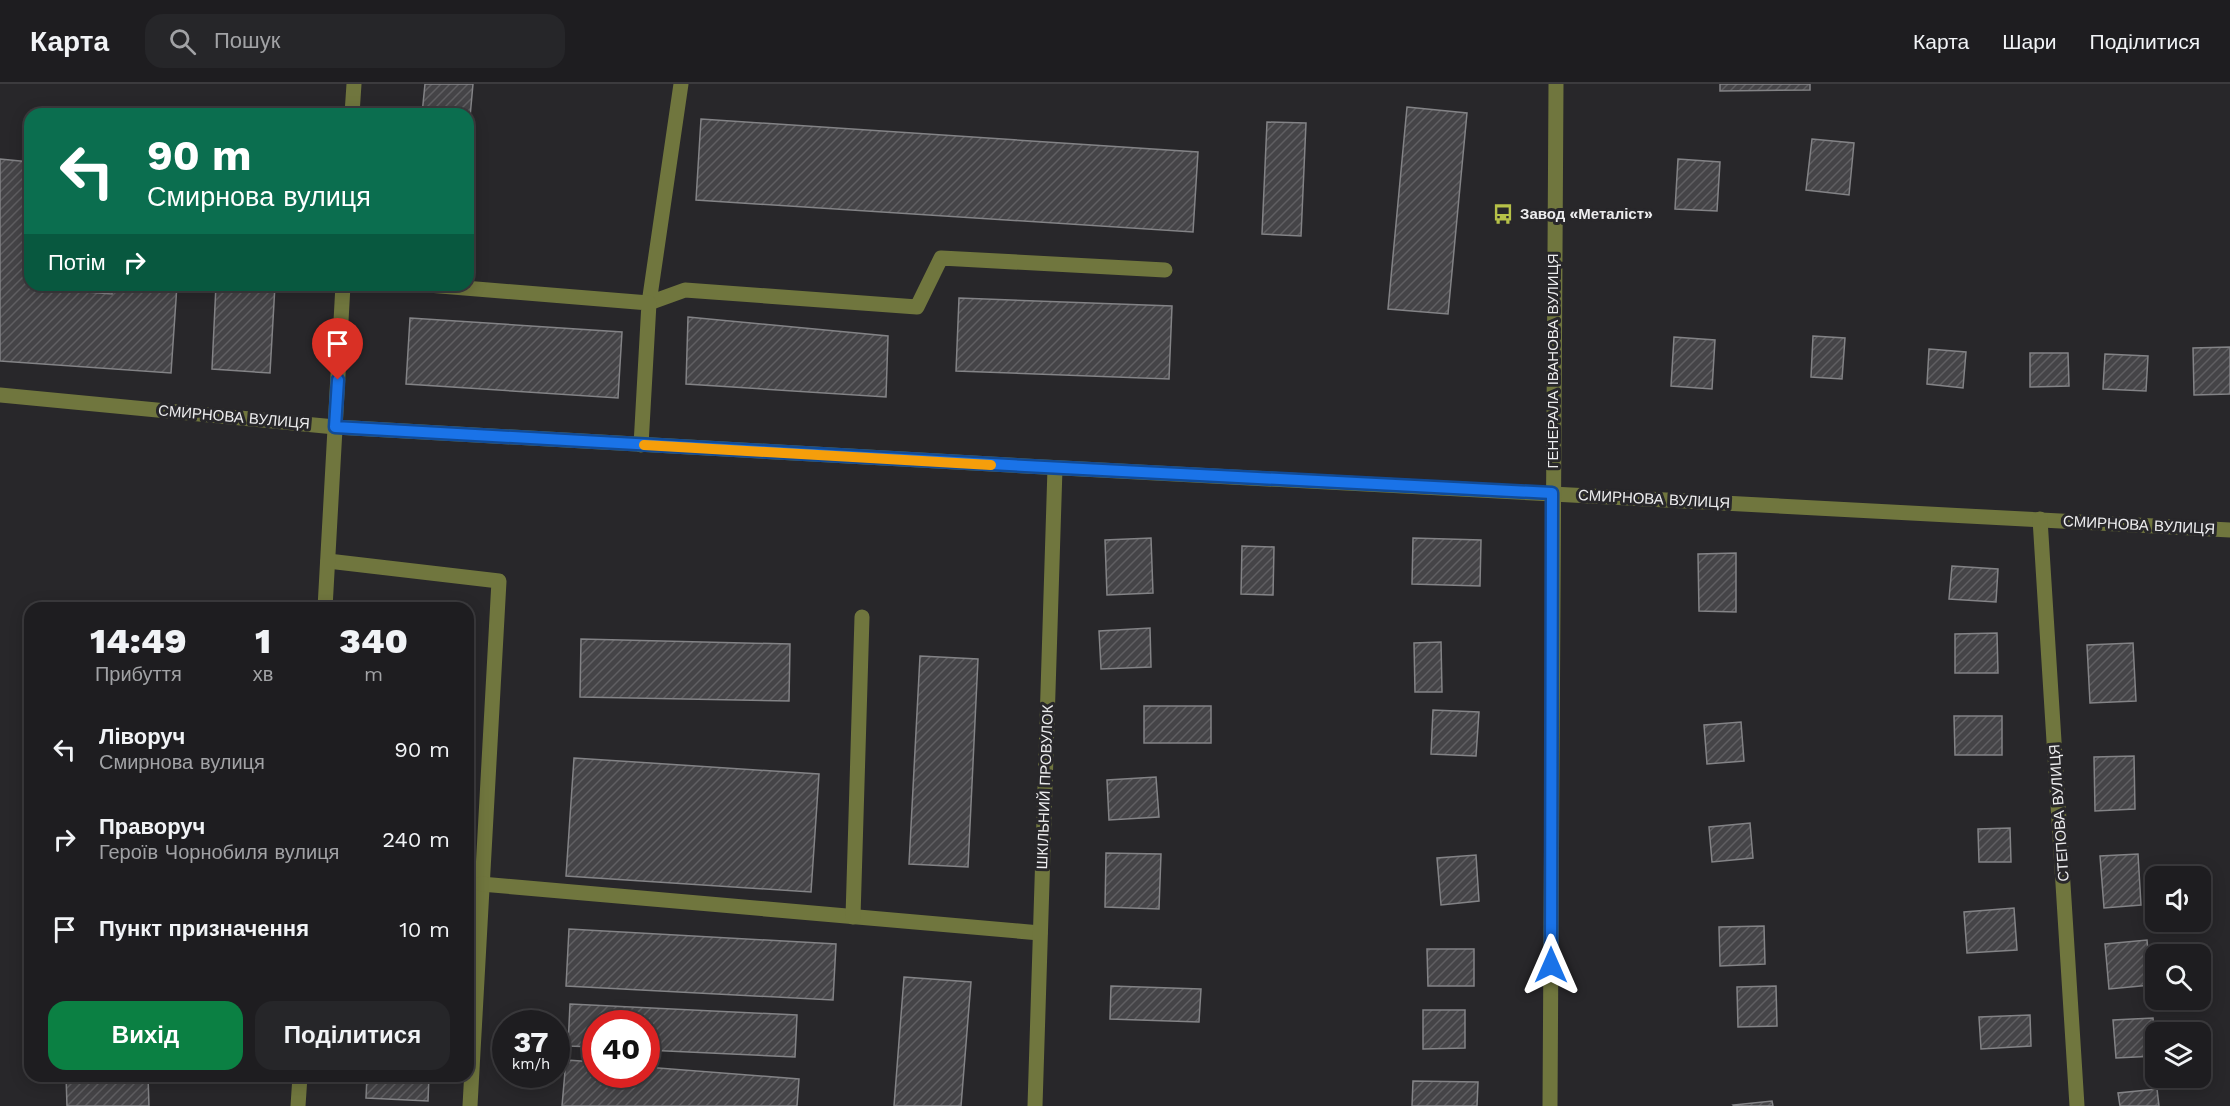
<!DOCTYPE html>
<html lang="uk">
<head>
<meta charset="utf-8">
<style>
  body { margin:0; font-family:"Work Sans",sans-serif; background:#262629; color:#f1f3f6; height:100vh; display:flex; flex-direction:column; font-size:22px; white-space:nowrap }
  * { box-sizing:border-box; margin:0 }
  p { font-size:20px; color:#a1a2a5 }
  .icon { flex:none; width:33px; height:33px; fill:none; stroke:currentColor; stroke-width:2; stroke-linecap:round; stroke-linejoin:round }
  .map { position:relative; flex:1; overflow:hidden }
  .sheet { position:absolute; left:24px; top:518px; width:450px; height:480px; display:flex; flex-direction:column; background:#1e1d20; border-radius:18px; box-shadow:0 3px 15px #0003,0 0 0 2px #3c3b3e }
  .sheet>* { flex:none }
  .hud { position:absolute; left:24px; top:24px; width:450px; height:183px; border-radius:18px; box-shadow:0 3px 15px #0003,0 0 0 2px #3c3b3e; background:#0b6e4f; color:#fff; overflow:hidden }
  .buttons { position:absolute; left:2145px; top:782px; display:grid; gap:12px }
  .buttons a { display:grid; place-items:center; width:66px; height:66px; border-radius:12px; background:#1e1d20; box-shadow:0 3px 15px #0003,0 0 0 2px #3c3b3e; font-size:30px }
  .speed { position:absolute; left:492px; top:926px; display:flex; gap:12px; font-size:30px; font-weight:700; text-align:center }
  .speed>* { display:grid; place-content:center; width:78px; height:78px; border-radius:50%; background:#1e1d20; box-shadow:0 3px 15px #0003,0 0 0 2px #3c3b3e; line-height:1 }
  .speed small { font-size:15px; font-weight:400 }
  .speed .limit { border:9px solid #d22; background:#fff; color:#111 }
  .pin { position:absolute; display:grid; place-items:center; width:51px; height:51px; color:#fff; margin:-62px -26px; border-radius:50% 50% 50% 0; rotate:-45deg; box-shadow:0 0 6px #0007 }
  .pin .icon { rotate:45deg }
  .me { position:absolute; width:66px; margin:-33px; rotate:0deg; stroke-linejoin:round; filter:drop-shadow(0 0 4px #0008) }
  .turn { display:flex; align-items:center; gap:21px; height:126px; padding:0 24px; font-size:27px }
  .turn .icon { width:78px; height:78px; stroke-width:2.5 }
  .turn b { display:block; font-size:42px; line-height:51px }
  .then { display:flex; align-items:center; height:57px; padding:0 24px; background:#0003; gap:12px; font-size:22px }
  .eta { display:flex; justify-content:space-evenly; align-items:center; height:102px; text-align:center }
  .eta b { font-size:36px; font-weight:800; line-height:42px }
  .cta { display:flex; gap:12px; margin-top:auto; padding:12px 24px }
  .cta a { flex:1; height:69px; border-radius:18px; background:#0b8043; color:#fff; font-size:24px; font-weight:800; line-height:69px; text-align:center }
  .cta a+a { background:#262629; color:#f1f3f6 }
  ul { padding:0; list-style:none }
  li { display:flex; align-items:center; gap:18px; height:90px; padding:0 24px }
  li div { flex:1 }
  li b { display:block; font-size:22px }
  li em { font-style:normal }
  header { display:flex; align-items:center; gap:36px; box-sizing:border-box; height:84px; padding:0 30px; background:#1e1d20; border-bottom:2px solid #3c3b3e }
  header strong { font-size:28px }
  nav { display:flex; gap:33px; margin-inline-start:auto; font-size:21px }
  .search { width:420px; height:54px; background:#262629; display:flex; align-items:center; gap:15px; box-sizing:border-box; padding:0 21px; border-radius:18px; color:#a1a2a5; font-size:22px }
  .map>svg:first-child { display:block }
  .building { fill:url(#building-hatch); stroke:#838386; stroke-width:1.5 }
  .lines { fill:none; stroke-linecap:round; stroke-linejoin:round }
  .minor { stroke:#70763e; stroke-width:15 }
  .route-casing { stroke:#114b97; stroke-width:15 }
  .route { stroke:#1a73e8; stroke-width:10 }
  .slow { stroke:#f59e0b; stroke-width:10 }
  .labels { text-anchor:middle; stroke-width:6; stroke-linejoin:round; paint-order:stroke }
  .poi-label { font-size:15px; font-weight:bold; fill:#ececee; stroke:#28272a; text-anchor:start }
  .street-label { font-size:15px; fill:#ececee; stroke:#28272a }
</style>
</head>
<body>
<header>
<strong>Карта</strong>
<div class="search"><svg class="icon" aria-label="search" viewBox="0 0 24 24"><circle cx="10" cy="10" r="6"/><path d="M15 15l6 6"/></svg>Пошук</div>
<nav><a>Карта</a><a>Шари</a><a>Поділитися</a></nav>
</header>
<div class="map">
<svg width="2230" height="1022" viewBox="0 0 2230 1022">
  <defs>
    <pattern id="building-hatch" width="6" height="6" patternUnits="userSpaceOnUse" patternTransform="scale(1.5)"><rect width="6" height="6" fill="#454447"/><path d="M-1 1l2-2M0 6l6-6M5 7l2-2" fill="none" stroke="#605f62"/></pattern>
  </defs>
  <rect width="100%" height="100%" fill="#28272a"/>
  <g class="building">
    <path d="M425,0H473L468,55V30H422Z"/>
    <path d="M1720,0H1810V6L1720,7Z"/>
    <path d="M1407,23L1467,29L1448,230L1388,225Z"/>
    <path d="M701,35L1198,68L1193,148L696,116Z"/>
    <path d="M1267,38L1306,39L1301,152L1262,150Z"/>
    <path d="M1812,55L1854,59L1849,111L1806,106Z"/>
    <path d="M0,75L30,78V201H47V205L112,210L113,201H177L171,289L0,277Z"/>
    <path d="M1678,75L1720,78L1717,127L1675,125Z"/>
    <path d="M216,201H275L270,289L212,285Z"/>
    <path d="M959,214L1172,222L1169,295L956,287Z"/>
    <path d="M688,233L888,252L886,313L686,300Z"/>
    <path d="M410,234L622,248L618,314L406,300Z"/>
    <path d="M1813,252L1845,254L1842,295L1811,293Z"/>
    <path d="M1674,253L1715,256L1712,305L1671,302Z"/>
    <path d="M2230,263V310L2194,311L2193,264Z"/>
    <path d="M1929,265L1966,268L1963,304L1927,300Z"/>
    <path d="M2030,269H2068L2069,302L2030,303Z"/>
    <path d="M2105,270L2148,272L2146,307L2103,305Z"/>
    <path d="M1151,454L1153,509L1107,511L1105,456Z"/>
    <path d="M1413,454L1481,456L1480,502L1412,500Z"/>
    <path d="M1242,462L1274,463L1273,511L1241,510Z"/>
    <path d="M1736,469V528L1699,527L1698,470Z"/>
    <path d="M1952,482L1998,485L1996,518L1949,515Z"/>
    <path d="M1150,544L1151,583L1101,585L1099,547Z"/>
    <path d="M1997,549L1998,589H1955V550Z"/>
    <path d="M581,555L790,560L789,617L580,613Z"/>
    <path d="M1441,558L1442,608H1415L1414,559Z"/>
    <path d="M2133,559L2136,617L2090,619L2087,561Z"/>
    <path d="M920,572L978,575L968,783L909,780Z"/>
    <rect x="1144" y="622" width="67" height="37"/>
    <path d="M1433,626L1479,628L1476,672L1431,670Z"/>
    <path d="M1954,632H2002V671H1955Z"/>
    <path d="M1741,638L1744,677L1707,680L1704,641Z"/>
    <path d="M2134,672L2135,725L2095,727L2094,673Z"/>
    <path d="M574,674L819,690L811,808L566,792Z"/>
    <path d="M1156,693L1159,733L1109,736L1107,696Z"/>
    <path d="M1750,739L1753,774L1712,778L1709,743Z"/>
    <path d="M2010,744L2011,778H1979L1978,745Z"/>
    <path d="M1106,769L1161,770L1159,825L1105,823Z"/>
    <path d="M2138,770L2141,821L2104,824L2100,772Z"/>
    <path d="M1476,771L1479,817L1441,821L1437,774Z"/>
    <path d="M2014,824L2017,866L1967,869L1964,828Z"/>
    <path d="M1764,842L1765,880L1720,882L1719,843Z"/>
    <path d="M569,845L836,860L833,916L566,902Z"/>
    <path d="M2147,856L2151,901L2109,905L2105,860Z"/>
    <path d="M1427,865H1474V902H1428Z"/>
    <path d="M904,893L971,898L961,1022H894Z"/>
    <path d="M1111,902L1201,905L1199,938L1110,935Z"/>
    <path d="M1776,902L1777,942L1738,943L1737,903Z"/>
    <path d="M570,920L797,931L795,973L646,966V939H596V963L568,962Z"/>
    <path d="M1423,926H1465V964L1423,965Z"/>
    <path d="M2030,931L2031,962L1981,965L1979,933Z"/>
    <path d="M2153,934L2156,972L2116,974L2113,936Z"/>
    <path d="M566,976L596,978V990H646V983L799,995L797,1022H562Z"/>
    <path d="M66,992H148L149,1022H67Z"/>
    <path d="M367,992H429L428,1017L366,1014Z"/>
    <path d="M1413,997L1478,998L1477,1022H1412Z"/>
    <path d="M2157,1005L2159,1022H2120L2118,1009Z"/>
    <path d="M1772,1017L1773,1022H1734L1733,1021Z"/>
  </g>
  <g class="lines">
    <g class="minor">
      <path d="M681,0L649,219L685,206L917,223L941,174L1165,186"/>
      <path d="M352,30L354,0"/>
      <path d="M428,201L649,219L641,361"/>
      <path d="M0,311L335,343L1025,382L2230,446"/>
      <path d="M2040,435L2077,1022"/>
      <path d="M328,477L499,497L470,1022"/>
      <path d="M325,524L343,201"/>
      <path d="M481,800L1040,849"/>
      <path d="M853,833L862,533"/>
      <path d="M298,1022L300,992"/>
      <path d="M1035,1022L1055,384"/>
      <path d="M1550,1022L1556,0"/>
    </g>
  </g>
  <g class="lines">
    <g class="route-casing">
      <path id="route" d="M338,296L335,343L1025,382L1552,409L1551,881"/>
    </g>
    <use href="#route" class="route"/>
    <path class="slow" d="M644,361L991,381"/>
  </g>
  <defs>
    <g id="bus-bare" transform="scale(1.62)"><path d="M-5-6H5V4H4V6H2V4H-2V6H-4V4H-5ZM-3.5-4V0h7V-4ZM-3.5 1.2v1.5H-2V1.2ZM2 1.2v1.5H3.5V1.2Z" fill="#b6c148" stroke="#28272a" stroke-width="2.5" paint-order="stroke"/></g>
  </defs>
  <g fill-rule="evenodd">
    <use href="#bus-bare" x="1503" y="130"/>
  </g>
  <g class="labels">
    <g class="poi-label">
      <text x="1520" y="135">Завод «Металіст»</text>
    </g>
    <g class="street-label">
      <text transform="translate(1553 277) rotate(-90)" y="5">ГЕНЕРАЛА ІВАНОВА ВУЛИЦЯ</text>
      <text transform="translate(234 333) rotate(5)" y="5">СМИРНОВА ВУЛИЦЯ</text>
      <text transform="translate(1654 415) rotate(3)" y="5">СМИРНОВА ВУЛИЦЯ</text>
      <text transform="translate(2139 441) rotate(3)" y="5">СМИРНОВА ВУЛИЦЯ</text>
      <text transform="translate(1045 703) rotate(-88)" y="5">ШКІЛЬНИЙ ПРОВУЛОК</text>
      <text transform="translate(2059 729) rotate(-94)" y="5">СТЕПОВА ВУЛИЦЯ</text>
    </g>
  </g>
</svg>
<div class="buttons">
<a><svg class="icon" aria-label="sound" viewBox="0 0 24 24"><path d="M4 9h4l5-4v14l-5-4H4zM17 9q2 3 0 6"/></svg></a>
<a><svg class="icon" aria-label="search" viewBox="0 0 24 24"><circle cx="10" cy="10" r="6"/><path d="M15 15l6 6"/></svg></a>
<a><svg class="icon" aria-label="layers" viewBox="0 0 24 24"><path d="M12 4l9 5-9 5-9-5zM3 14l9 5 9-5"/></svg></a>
</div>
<div class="speed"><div>37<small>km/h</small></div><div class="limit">40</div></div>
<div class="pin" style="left:338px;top:296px;background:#d93025"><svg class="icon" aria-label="arrive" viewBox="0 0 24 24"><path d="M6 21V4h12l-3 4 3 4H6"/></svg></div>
<svg class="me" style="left:1551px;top:881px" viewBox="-20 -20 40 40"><path d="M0-17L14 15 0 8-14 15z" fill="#1a73e8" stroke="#fff" stroke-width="4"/></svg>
<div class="hud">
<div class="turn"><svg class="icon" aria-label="left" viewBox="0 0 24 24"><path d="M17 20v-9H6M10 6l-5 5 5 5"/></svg><div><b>90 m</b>Смирнова вулиця</div></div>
<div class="then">Потім<svg class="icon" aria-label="right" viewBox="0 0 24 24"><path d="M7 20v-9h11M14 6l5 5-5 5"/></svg></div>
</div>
<section class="sheet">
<div class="eta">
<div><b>14:49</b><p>Прибуття</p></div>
<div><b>1</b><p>хв</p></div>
<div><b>340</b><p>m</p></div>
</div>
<ul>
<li><svg class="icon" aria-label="left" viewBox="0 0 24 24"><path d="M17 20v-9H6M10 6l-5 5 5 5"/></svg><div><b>Ліворуч</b><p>Смирнова вулиця</p></div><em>90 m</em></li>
<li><svg class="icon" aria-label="right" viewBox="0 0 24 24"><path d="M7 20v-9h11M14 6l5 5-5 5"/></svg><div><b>Праворуч</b><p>Героїв Чорнобиля вулиця</p></div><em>240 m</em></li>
<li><svg class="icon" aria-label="arrive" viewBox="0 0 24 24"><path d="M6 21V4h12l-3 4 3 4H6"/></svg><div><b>Пункт призначення</b></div><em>10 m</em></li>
</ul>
<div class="cta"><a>Вихід</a><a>Поділитися</a></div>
</section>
</div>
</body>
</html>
